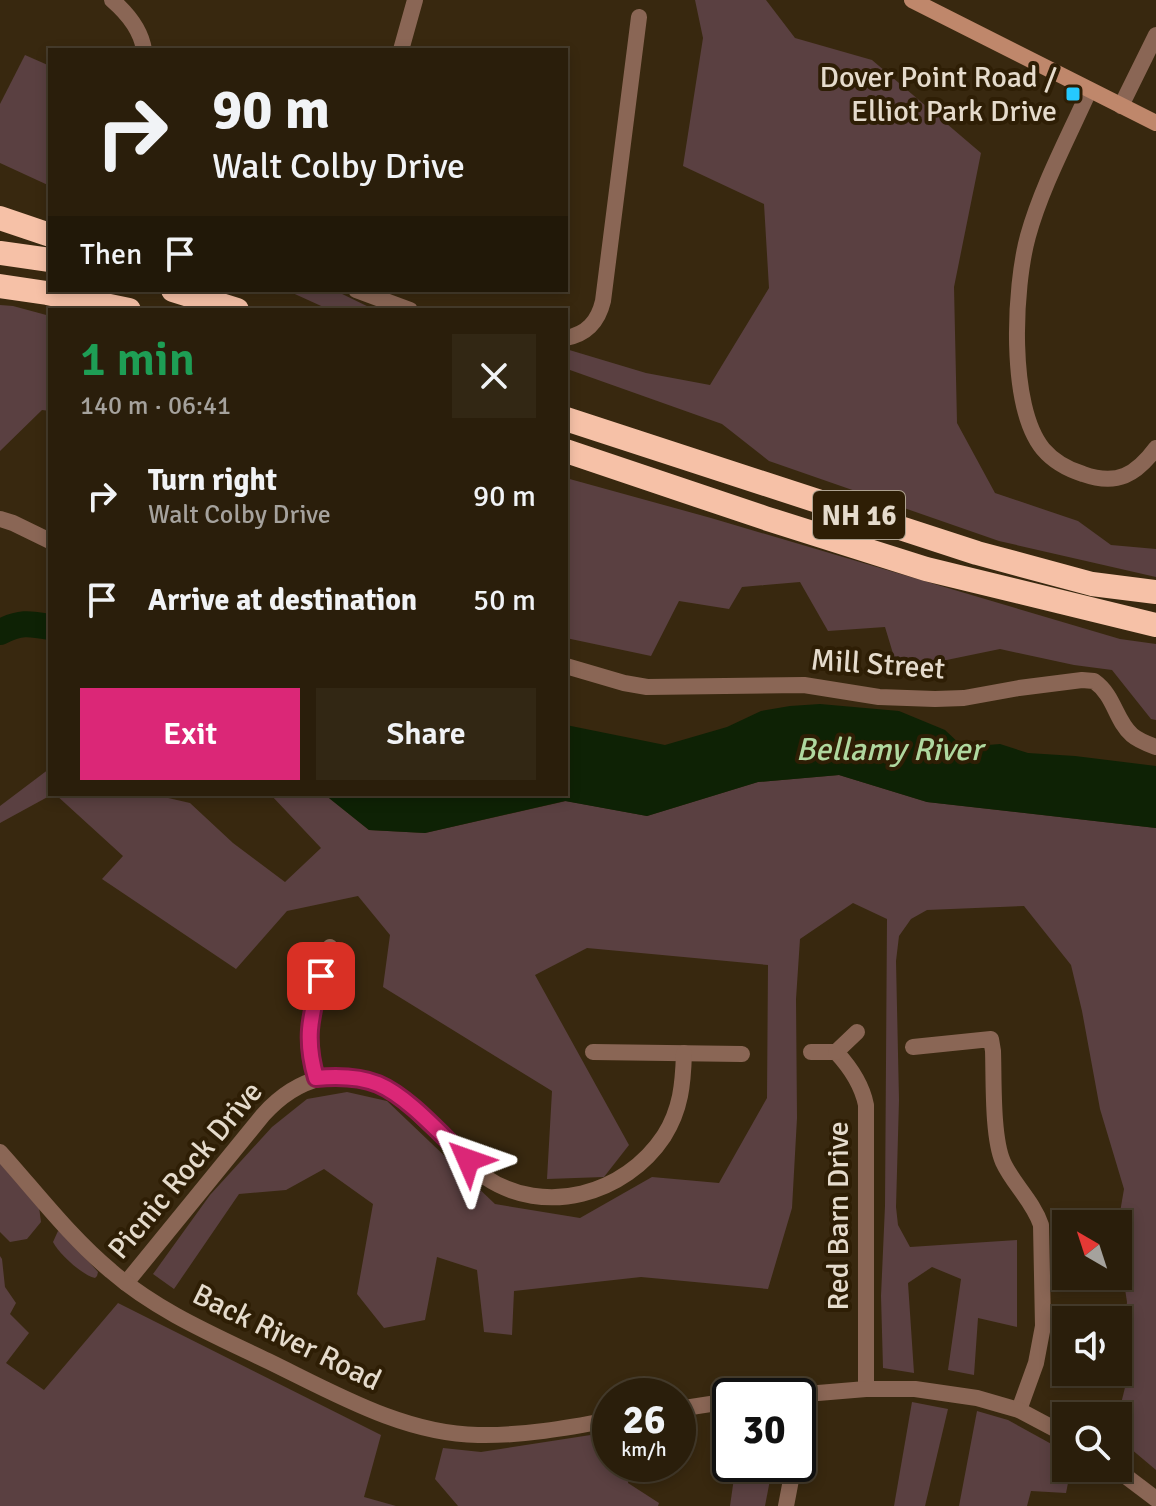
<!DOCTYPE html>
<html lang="en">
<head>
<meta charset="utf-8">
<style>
  body { margin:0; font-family:Signika,sans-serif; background:#322714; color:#f1f3f6; height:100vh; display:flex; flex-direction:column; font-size:30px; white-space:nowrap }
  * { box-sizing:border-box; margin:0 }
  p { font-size:26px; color:#a5a29d }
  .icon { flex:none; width:44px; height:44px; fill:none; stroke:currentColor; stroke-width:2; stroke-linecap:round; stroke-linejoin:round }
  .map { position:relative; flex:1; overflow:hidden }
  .sheet { position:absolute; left:48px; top:308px; width:520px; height:488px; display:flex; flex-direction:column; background:#2a1e0b; border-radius:0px; box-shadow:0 4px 12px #0003,0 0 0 2px #463c2c }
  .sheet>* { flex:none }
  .top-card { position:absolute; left:48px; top:48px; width:520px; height:244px; border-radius:0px; box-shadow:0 4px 12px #0003,0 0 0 2px #463c2c; background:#2a1e0b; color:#f1f3f6; overflow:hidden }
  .needle { width:52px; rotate:321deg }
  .controls { position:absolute; left:1052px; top:1210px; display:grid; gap:16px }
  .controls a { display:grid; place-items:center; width:80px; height:80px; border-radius:0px; background:#2a1e0b; box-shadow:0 4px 12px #0003,0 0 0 2px #463c2c; font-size:40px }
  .speed { position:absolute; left:592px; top:1378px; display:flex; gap:16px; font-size:40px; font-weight:700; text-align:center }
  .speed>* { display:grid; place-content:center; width:104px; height:104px; border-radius:50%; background:#2a1e0b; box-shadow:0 4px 12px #0003,0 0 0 2px #463c2c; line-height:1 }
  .speed small { font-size:20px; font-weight:400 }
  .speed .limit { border:4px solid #111; border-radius:12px; background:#fff; color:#111 }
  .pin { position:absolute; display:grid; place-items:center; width:68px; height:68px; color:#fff; margin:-34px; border-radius:16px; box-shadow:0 4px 12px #0006 }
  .me { position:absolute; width:88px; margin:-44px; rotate:313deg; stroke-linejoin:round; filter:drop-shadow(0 0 6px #0008) }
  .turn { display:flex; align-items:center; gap:28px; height:168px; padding:0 32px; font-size:36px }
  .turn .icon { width:104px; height:104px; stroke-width:2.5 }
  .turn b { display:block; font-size:56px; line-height:68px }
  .then { display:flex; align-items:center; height:76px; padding:0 32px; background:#0003; gap:16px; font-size:30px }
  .round { display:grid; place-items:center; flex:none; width:84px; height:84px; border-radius:0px; background:#322714 }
  .summary { display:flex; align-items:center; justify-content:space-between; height:136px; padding:0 32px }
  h1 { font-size:48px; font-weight:600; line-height:60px; color:#1e9e55 }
  .button { display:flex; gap:16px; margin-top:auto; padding:16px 32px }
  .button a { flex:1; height:92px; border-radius:0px; background:#db2777; color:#fff; font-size:32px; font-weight:600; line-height:92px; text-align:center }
  .button a+a { background:#322714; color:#f1f3f6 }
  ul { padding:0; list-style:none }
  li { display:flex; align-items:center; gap:24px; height:104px; padding:0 32px }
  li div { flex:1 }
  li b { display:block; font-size:30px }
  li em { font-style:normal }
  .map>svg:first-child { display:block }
  .green { fill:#5a4041 }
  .water { fill:#0e2205 }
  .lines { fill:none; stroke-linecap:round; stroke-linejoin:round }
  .river { stroke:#0e2205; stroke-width:26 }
  .minor { stroke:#8a6655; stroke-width:16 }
  .tertiary { stroke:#8a6655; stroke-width:16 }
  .secondary { stroke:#bf876b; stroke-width:16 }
  .motorway { stroke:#f6c1a7; stroke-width:24 }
  .route-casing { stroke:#8e194d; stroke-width:20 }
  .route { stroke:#db2777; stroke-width:14 }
  .poi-dot { fill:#25c9fe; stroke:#2e1e05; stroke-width:3 }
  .labels { text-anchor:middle; stroke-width:8; stroke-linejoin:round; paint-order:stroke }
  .shield { fill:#2e1e05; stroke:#aea290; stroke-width:2 }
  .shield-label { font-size:28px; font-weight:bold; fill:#e5dbcc }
  .poi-label { font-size:30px; fill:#e5dbcc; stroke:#2e1e05; text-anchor:end }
  .street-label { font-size:30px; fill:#e5dbcc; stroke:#2e1e05 }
  .water-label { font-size:32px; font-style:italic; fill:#afd89f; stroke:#2e1e05 }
</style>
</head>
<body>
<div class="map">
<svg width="1156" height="1506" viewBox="0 0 1156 1506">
  <rect width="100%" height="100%" fill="#38280f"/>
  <g class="green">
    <path d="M695,0H766L795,38L872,60L981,153L954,287L957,423L995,493L1078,521L1111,545L1156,549V577L999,541L769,461L722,424L570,370H566V349L646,373L710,385L769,288L764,204L683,166L703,38Z"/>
    <path d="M25,55L50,66V186L0,163V104Z"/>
    <path d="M286,290H334L375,310H330Z"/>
    <path d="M0,305L13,306L50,316V411L42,410L0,451Z"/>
    <path d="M566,478L711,518L1120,639L1156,644V720L1151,719L1112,670L1074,665L1000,649L898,670L885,627L828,631L800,582L742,587L729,609L679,601L651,656L566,638Z"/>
    <path d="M49,769L50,794H53L0,823V806Z"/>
    <path d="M839,775L927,802L1156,828V1470L1118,1438V1416L1130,1367L1124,1331L1127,1302L1118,1244V1224L1124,1189L1100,1109L1082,1011L1071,965L1024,906L927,910L911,919L899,936L896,961L899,1100L896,1207L898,1225L910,1247L1017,1240V1327L978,1318L974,1375L948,1370L961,1279L932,1267L908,1283L914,1373L883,1368L881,1296L885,1206L887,919L853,903L800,939L796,999L797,1118L792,1208L768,1289L641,1277L514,1291L512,1335L484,1332L477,1270L437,1257L425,1320L384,1328L357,1294L373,1204L324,1169L286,1190L239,1194L174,1289L153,1274L210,1195L272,1127L307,1099L347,1092L387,1101L495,1204L580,1218L652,1177L719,1183L767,1098L768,965L587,948L535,975L629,1145L604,1177L547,1179L552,1091L383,987L390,935L358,896L287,911L236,969L102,879L123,856L55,794H151L190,803L233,843L285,882L321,848L270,794H324L369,830L425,833L566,801L647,816L758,782Z"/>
    <path d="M0,1163L39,1207L41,1222L27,1239L10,1242L0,1232Z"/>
    <path d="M58,1231L63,1233L98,1272L97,1276L95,1278C82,1275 59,1254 53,1242Z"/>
    <path d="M0,1256L2,1259L5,1287L16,1303L10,1314L29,1333L6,1363L44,1390L118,1303L381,1435L364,1497L396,1506H0Z"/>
    <path d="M912,1402L948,1409L925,1506H894Z"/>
    <path d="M977,1411L1008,1420L1066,1452V1468H1071L1066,1493L1031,1491L1027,1506H959Z"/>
    <path d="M610,1432V1464H630L628,1483L659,1503L658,1506H458L435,1479L443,1448L481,1452Z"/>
    <path d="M736,1464H773L765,1506H730Z"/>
  </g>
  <path class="water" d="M820,704L899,711L945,730L963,747L1000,744L1028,753L1075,756L1156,766V828L927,802L839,775L758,782L647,816L565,801L425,833L369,830L324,794H566V725L665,745L727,727L761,711L790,706Z"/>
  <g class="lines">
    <path class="river" d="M0,632C20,622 28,623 50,627"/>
    <g class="minor">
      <path d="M112,0C127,13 141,29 144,50"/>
      <path d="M401,50L415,0"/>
      <path d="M1089,91C1068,138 1042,186 1028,236C1014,287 1008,406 1043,449C1054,462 1067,469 1083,474C1117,486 1136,475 1156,448"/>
      <path d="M1121,106L1156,35"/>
      <path d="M356,290L410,310"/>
      <path d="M566,338C587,334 598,322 603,301L639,17"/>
      <path d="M0,519L13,523L50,541"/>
      <path d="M566,666L624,683L647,687L804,685L879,697L935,699L964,698L1019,688L1082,680L1094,681C1115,696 1115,720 1132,735C1139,741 1148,744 1156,747"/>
      <path d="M913,1047L991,1039L993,1051C994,1079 992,1137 1003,1162C1013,1184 1033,1201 1041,1225L1043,1326L1036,1363L1019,1410"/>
      <path d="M593,1052L742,1054"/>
      <path d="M811,1052H836C850,1067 862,1085 866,1105V1389"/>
      <path d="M836,1052L857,1032"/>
      <path d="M316,1078C301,1027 316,996 330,947"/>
      <path d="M126,1283L263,1115C297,1077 343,1063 389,1090C405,1100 418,1114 431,1126C449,1143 467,1160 485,1177C544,1217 625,1195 664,1136C681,1109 683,1084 684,1053"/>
      <path d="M798,1409L800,1428L798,1445"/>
      <path d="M786,1506L794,1464"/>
    </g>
    <g class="tertiary">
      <path d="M0,1152C36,1192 70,1237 111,1271C157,1311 214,1335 268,1361C334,1393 404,1434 478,1435C522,1436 567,1428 610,1420"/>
      <path d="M782,1396L866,1389H915L977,1398L1019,1410L1066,1435"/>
      <path d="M678,1409L730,1401"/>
      <path d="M1115,1468L1156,1499"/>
    </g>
    <path class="secondary" d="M912,0L1156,123"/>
    <g class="motorway">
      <path d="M0,218L50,235"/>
      <path d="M0,253L50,260"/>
      <path d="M0,286L47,293L129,310"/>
      <path d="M173,290L237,310"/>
      <path d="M566,419L977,553L1092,584L1156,592"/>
      <path d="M566,451L765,518L926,569L1156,625"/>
    </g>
  </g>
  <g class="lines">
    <g class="route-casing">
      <path id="route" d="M321,976C311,1016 304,1037 316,1078C337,1076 358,1076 378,1084C409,1097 443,1137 468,1160"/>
    </g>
    <use href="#route" class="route"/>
  </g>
  <rect class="poi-dot" x="1065" y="86" width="16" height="16" rx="4"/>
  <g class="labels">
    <rect class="shield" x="813" y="491" width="92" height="48" rx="6"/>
    <g class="shield-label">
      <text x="859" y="525">NH 16</text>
    </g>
    <g class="poi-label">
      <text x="1057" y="87">Dover Point Road /<tspan x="1057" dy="34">Elliot Park Drive</tspan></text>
    </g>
    <g class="street-label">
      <text transform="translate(878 664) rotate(4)" y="10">Mill Street</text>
      <text transform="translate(185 1170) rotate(-50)" y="10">Picnic Rock Drive</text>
      <text transform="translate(838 1216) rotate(-90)" y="10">Red Barn Drive</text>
      <text transform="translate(287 1337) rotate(26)" y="10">Back River Road</text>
    </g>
    <g class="water-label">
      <text x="889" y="760">Bellamy River</text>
    </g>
  </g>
</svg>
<div class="controls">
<a><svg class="needle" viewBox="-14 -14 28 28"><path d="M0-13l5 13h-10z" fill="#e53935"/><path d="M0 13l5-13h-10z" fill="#a5a29d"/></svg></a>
<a><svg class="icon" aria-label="sound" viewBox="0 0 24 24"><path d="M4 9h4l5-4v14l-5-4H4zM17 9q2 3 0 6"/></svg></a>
<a><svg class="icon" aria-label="search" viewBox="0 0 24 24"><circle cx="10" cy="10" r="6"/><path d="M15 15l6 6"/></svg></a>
</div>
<div class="speed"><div>26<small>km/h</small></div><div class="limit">30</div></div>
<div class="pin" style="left:321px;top:976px;background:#d93025"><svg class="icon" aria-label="arrive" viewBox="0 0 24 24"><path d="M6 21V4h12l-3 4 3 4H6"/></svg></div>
<svg class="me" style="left:468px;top:1160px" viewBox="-20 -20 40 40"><path d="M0-17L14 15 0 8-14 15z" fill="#db2777" stroke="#fff" stroke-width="4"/></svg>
<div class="top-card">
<div class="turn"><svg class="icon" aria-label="right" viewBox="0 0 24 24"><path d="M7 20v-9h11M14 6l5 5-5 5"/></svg><div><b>90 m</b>Walt Colby Drive</div></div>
<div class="then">Then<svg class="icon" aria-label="arrive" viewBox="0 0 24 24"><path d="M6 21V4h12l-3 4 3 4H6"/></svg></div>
</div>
<section class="sheet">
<div class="summary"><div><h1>1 min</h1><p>140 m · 06:41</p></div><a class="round"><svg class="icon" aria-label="close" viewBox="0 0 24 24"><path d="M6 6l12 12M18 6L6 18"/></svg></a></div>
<ul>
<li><svg class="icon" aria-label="right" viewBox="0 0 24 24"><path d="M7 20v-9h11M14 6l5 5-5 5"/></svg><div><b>Turn right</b><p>Walt Colby Drive</p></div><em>90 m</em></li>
<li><svg class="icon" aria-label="arrive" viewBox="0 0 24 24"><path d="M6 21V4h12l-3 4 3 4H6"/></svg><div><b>Arrive at destination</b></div><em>50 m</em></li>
</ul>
<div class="button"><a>Exit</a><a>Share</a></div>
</section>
</div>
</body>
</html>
